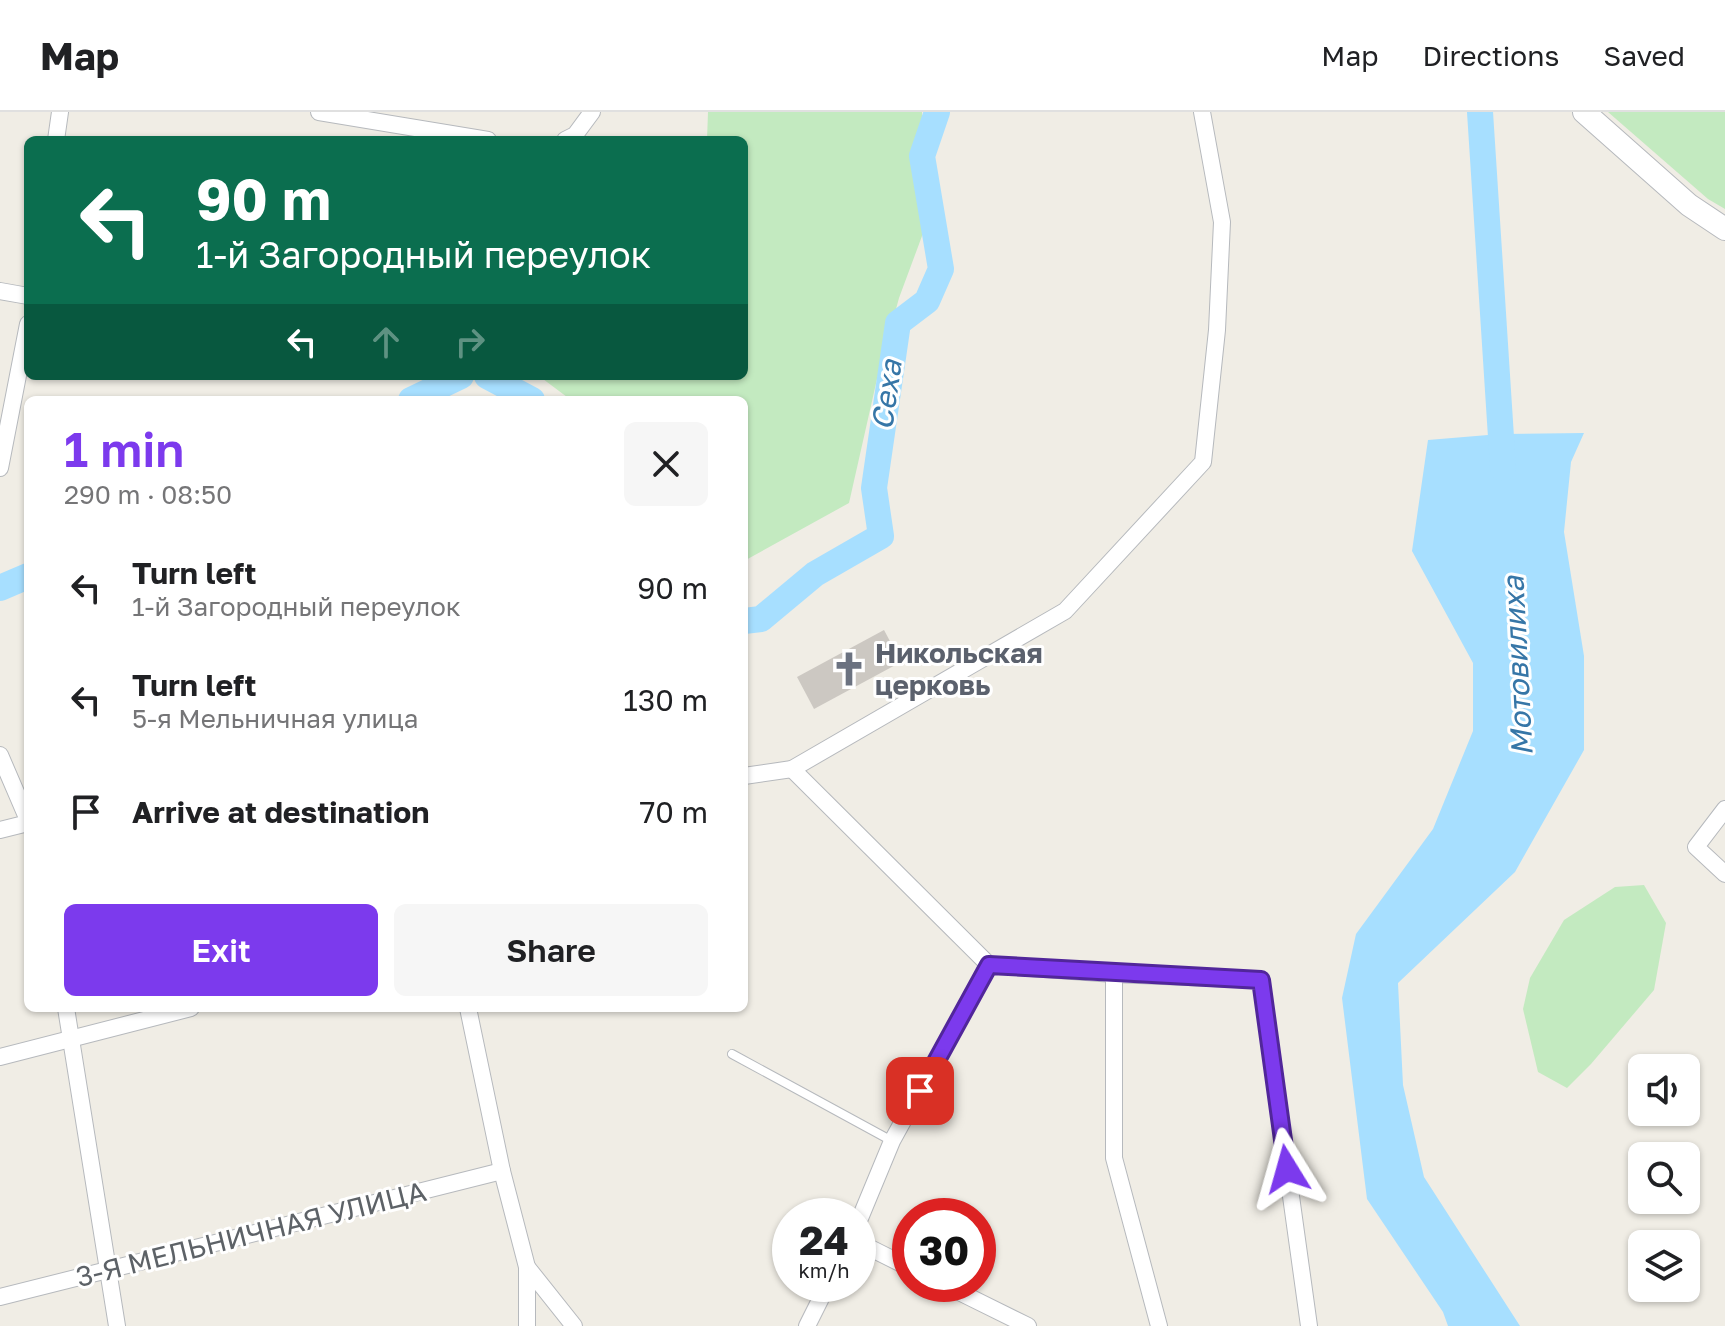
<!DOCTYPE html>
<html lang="en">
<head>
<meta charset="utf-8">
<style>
  body { margin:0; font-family:"Golos Text",sans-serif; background:#f6f6f6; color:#202124; height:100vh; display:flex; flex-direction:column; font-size:30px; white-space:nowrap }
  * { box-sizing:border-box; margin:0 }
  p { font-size:26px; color:#757577 }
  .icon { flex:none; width:44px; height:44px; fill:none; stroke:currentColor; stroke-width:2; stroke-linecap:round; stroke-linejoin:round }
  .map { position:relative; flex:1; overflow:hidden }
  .side { position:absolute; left:24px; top:284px; width:724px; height:616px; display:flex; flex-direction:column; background:#fff; border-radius:12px; box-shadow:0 2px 6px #0004 }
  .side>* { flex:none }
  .guide { position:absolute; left:24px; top:24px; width:724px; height:244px; border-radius:12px; box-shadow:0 2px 6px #0004; background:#0b6e4f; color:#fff; overflow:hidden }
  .buttons { position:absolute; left:1628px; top:942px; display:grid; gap:16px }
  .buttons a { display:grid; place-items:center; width:72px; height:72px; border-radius:12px; background:#fff; box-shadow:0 2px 6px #0004; font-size:40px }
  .speed { position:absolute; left:772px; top:1086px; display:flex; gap:16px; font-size:40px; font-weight:700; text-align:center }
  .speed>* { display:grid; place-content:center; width:104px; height:104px; border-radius:50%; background:#fff; box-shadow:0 2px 6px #0004; line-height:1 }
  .speed small { font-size:20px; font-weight:400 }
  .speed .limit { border:12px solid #d22; background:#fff; color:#111 }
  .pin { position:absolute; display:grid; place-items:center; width:68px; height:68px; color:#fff; margin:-34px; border-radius:16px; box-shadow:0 4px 12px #0006 }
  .me { position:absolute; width:88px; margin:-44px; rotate:352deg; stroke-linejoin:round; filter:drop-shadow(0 0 6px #0008) }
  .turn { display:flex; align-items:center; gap:28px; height:168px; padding:0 40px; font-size:36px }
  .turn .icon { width:104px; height:104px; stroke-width:2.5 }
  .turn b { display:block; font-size:56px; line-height:68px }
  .lanes { display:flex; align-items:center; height:76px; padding:0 40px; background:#0003; justify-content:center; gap:40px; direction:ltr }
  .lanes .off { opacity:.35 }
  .round { display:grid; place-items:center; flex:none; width:84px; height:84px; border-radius:12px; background:#f6f6f6 }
  .head { display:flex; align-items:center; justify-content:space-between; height:136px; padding:0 40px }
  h1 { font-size:48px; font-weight:600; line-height:60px; color:#7c3aed }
  .primary-button { display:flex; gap:16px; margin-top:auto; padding:16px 40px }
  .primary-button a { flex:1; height:92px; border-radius:12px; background:#7c3aed; color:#fff; font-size:32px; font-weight:600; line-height:92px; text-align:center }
  .primary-button a+a { background:#f6f6f6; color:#202124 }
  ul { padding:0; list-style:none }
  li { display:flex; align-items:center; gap:24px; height:112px; padding:0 40px }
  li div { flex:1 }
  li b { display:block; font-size:30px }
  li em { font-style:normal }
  header { display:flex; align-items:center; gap:48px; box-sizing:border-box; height:112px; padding:0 40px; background:#fff; border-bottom:2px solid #e0e0e0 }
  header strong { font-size:38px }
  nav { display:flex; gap:44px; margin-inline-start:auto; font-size:28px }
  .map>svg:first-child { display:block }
  .green { fill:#c3eac0 }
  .water { fill:#a7dfff }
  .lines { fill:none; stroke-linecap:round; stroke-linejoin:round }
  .river { stroke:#a7dfff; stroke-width:26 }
  .building { fill:#ccc8c2 }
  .service-casing { stroke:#b6b9bd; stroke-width:10 }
  .minor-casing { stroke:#b6b9bd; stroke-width:18 }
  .tertiary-casing { stroke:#b6b9bd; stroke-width:24 }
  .service { stroke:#fff; stroke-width:8 }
  .minor { stroke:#fff; stroke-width:16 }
  .tertiary { stroke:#fff; stroke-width:22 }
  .route-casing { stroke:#51269a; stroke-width:20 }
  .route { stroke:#7c3aed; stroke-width:14 }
  .labels { text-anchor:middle; stroke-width:6; stroke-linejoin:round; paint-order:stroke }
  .worship-label { font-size:28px; font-weight:bold; fill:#5b616d; stroke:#fff; text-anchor:start }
  .street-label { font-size:28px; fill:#5d6267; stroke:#fff }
  .water-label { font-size:30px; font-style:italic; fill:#3676a7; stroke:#fff }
</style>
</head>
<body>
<header>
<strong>Map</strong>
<nav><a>Map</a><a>Directions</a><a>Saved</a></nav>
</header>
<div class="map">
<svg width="1725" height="1214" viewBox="0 0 1725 1214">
  <rect width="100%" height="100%" fill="#f0ede5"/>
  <g class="green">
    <path d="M708,0H922V124L899,186L877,267L849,391L744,449V288H571L539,264H744V28H707Z"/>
    <path d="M1608,0H1725V97L1708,87Z"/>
    <path d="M1644,773L1666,811L1654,878L1591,952L1567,976L1538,960L1523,897L1530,866L1564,808L1615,775Z"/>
  </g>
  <path class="water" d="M1584,321L1571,350L1564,420L1584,544V638L1515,760L1398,871L1403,973L1424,1065L1520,1214H1448L1443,1200L1367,1087L1342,886L1356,822L1433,717L1473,619V551L1412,439L1428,328L1500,322Z"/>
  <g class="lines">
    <g class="river">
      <path d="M1480,0L1503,356"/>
      <path d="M487,264L532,288"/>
      <path d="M411,288L461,264"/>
      <path d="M0,476L28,464"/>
      <path d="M744,509L761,507L815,462L881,424L874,376L898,211L927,189L941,157L922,44L937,0"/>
    </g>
  </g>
  <path class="building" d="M884,518L901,550L814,597L797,565Z"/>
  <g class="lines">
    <g class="service-casing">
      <path id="service" d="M732,942L892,1029"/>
    </g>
    <g class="minor-casing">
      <g id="minor">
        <path d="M319,0L488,28"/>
        <path d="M56,28L60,0"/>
        <path d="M565,28L575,23L592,0"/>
        <path d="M0,179L28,184"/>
        <path d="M0,356L28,212"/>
        <path d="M0,643L28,708"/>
        <path d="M792,657L989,853"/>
        <path d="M744,664L792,657L1065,499L1203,350L1217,218L1222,110L1202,0"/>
        <path d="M1725,697L1696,735L1725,762"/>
        <path d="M0,718L28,711"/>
        <path d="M989,853L1114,862L1261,868L1309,1214"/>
        <path d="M1114,862V1046L1159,1214"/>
        <path d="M66,896L117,1214"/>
        <path d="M468,896L502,1059L527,1155V1214"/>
        <path d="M0,945L191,896"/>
        <path d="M858,1111L892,1029L989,853"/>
        <path d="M858,1130L910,1156"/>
        <path d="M527,1155L574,1214"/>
        <path d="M943,1172L1028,1214"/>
        <path d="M0,1185L502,1059"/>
        <path d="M807,1214L828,1172"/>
      </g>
    </g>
    <g class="tertiary-casing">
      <path id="tertiary" d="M1584,0L1689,93L1725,117"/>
    </g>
    <use href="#service" class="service"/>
    <use href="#minor" class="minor"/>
    <use href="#tertiary" class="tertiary"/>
  </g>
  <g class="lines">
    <g class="route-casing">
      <path id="route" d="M920,979L989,853L1261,868L1287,1057"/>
    </g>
    <use href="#route" class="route"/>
  </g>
  <defs>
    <g id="church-bare" transform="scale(2.76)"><path d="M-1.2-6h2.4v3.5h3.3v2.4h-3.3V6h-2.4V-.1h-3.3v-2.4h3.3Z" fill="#6b7280" stroke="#fff" stroke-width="2.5" paint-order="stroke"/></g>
  </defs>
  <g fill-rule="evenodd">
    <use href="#church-bare" x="849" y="557"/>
  </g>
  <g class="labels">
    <g class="worship-label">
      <text x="875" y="551">Никольская<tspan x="875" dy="32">церковь</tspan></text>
    </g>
    <g class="street-label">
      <text transform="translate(251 1122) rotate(-14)" y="10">3-Я МЕЛЬНИЧНАЯ УЛИЦА</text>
    </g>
    <g class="water-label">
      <text transform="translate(887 283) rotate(-82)" y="10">Сеха</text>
      <text transform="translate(1518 554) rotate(-93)" y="10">Мотовилиха</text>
    </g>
  </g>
</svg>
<div class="buttons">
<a><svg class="icon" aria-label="sound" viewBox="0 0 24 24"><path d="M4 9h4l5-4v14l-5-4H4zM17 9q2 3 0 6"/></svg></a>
<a><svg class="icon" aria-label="search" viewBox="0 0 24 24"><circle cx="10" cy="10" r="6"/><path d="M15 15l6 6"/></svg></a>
<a><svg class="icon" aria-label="layers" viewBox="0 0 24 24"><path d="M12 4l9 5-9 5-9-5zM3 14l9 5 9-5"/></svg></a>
</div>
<div class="speed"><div>24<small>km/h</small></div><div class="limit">30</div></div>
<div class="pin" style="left:920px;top:979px;background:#d93025"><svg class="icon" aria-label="arrive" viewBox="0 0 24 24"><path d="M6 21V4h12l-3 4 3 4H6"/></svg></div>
<svg class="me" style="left:1287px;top:1057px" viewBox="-20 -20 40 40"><path d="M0-17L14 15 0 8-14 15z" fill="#7c3aed" stroke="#fff" stroke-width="4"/></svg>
<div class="guide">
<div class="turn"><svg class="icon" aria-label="left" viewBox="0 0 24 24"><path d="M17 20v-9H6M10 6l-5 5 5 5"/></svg><div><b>90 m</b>1-й Загородный переулок</div></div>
<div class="lanes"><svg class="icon" aria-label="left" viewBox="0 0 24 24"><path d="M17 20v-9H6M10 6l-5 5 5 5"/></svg><svg class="icon off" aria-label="ahead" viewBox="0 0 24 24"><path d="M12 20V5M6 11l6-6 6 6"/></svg><svg class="icon off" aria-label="right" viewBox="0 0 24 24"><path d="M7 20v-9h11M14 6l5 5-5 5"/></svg></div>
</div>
<section class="side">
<div class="head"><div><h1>1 min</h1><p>290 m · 08:50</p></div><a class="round"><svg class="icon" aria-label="close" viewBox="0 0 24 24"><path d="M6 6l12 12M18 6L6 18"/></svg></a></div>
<ul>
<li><svg class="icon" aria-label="left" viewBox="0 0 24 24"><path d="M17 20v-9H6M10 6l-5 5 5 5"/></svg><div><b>Turn left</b><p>1-й Загородный переулок</p></div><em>90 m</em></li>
<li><svg class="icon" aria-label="left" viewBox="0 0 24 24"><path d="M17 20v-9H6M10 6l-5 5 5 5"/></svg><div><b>Turn left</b><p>5-я Мельничная улица</p></div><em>130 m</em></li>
<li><svg class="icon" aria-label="arrive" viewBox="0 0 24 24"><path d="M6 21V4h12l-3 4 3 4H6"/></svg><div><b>Arrive at destination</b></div><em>70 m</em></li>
</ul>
<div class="primary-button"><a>Exit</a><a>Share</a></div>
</section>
</div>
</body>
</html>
